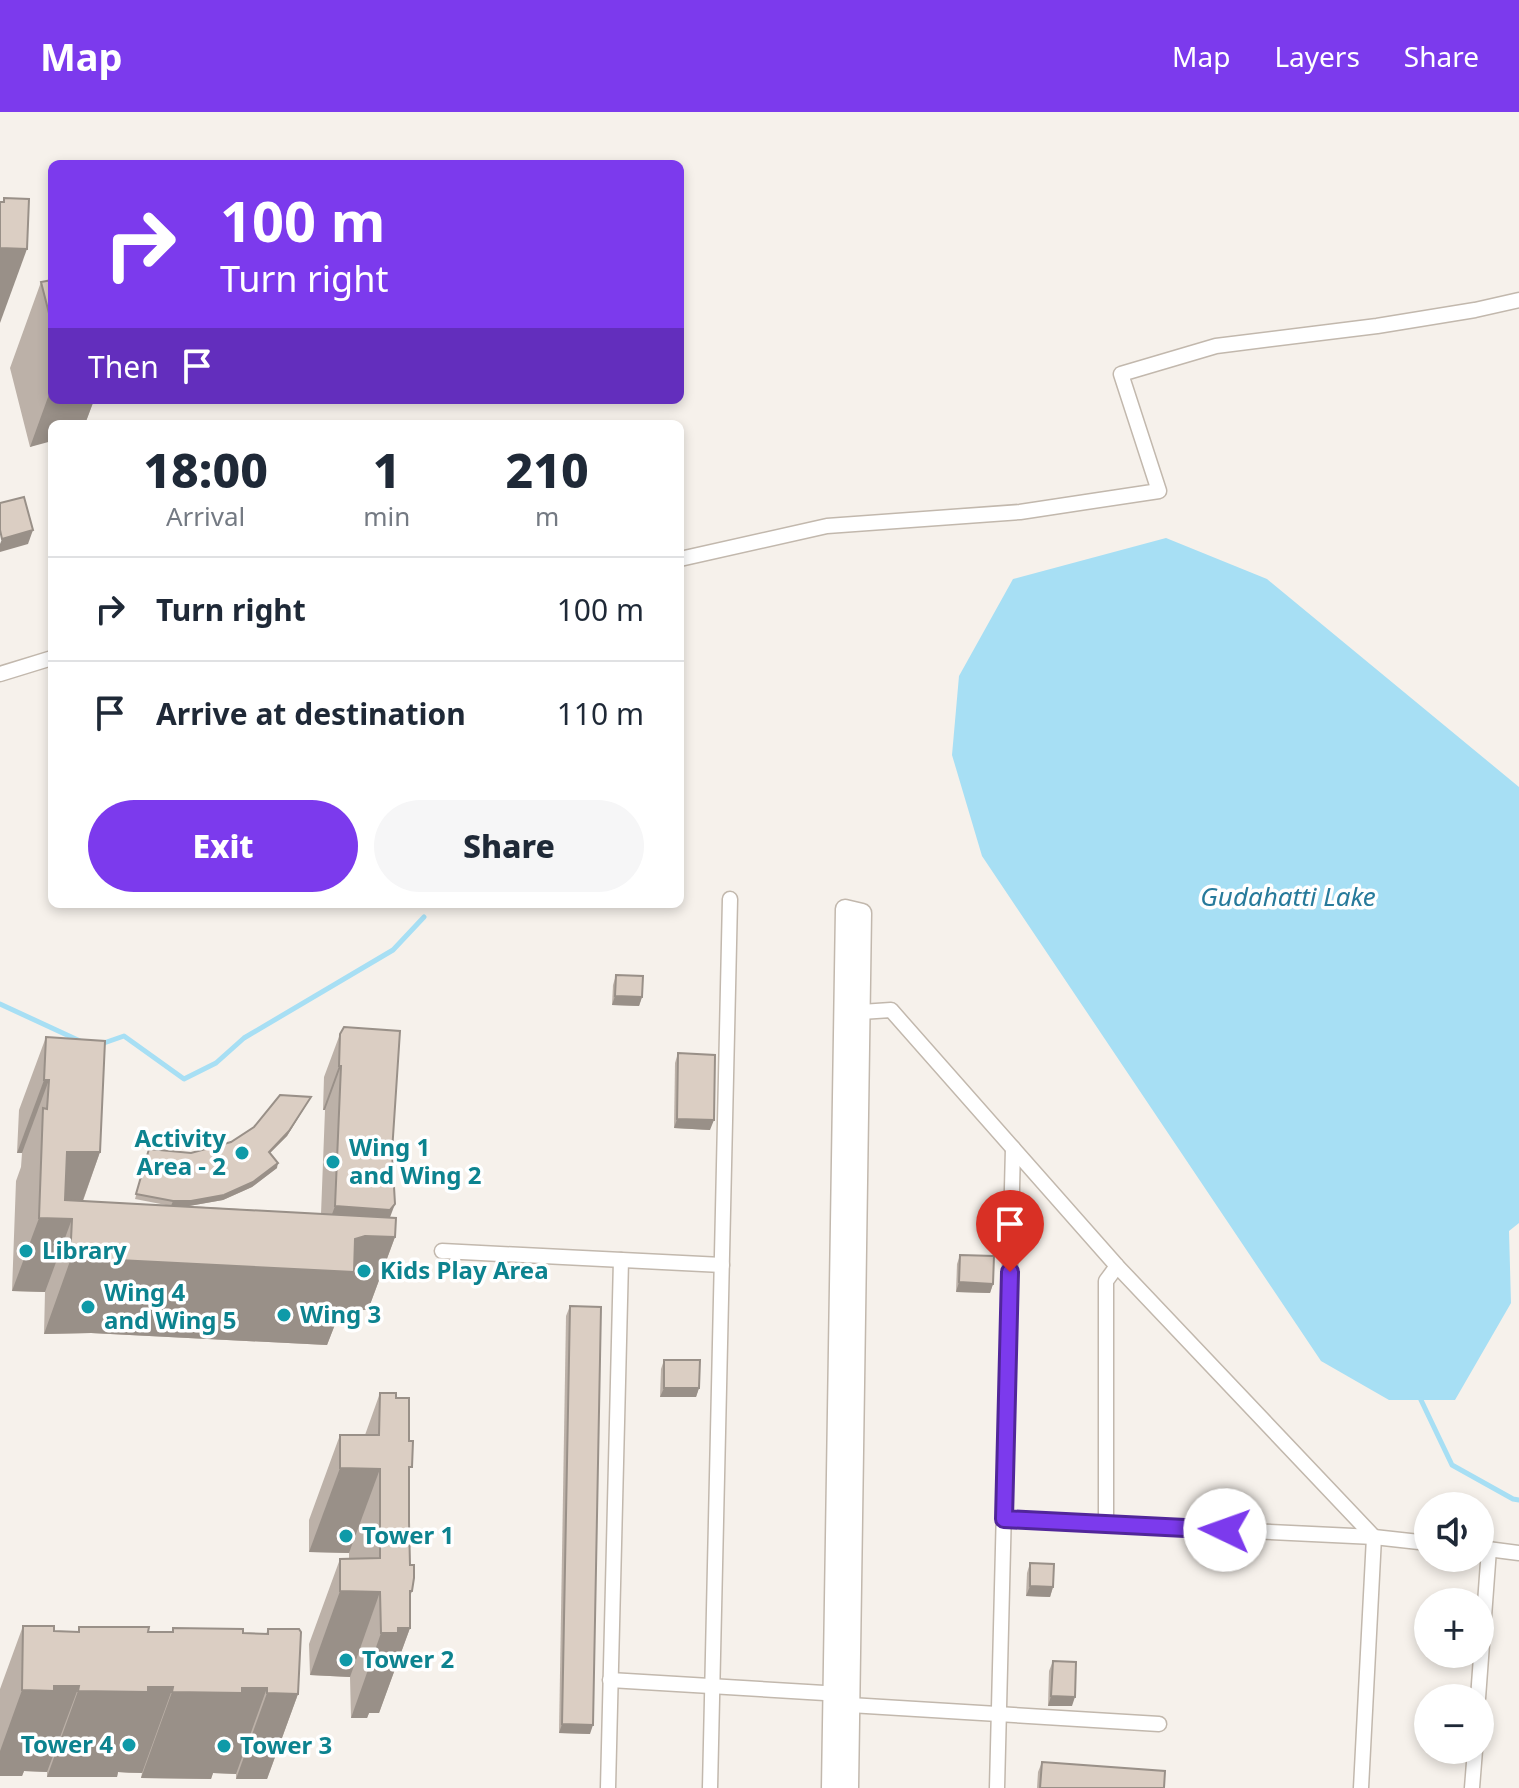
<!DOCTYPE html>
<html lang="en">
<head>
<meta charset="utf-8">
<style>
  body { margin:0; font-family:"Noto Sans",sans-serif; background:#f6f6f7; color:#1f2937; height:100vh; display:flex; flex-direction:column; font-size:30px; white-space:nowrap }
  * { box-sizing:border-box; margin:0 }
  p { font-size:26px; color:#747a83 }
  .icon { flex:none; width:44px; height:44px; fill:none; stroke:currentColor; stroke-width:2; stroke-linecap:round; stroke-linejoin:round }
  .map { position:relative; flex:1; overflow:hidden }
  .details { position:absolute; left:48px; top:308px; width:636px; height:488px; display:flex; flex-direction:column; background:#fff; border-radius:12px; box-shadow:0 4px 12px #0003 }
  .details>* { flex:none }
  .guide { position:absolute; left:48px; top:48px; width:636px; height:244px; border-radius:12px; box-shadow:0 4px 12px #0003; background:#7c3aed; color:#fff; overflow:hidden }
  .buttons { position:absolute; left:1414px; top:1380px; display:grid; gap:16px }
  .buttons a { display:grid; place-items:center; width:80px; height:80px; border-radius:50%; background:#fff; box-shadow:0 4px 12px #0003; font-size:40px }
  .pin { position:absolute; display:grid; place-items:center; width:68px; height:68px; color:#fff; margin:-82px -34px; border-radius:50% 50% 50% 0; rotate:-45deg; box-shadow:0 0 8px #0007 }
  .pin .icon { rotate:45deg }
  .me { position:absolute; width:88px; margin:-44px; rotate:273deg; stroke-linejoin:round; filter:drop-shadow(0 0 6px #0008) }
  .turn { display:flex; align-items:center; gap:28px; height:168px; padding:0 40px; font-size:36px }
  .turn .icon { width:104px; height:104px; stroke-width:2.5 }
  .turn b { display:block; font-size:56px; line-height:68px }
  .then { display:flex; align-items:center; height:76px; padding:0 40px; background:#0003; gap:16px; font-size:30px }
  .eta { display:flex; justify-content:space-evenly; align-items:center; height:136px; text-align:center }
  .eta b { font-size:48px; font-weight:800; line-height:56px }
  .primary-button { display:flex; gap:16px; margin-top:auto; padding:16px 40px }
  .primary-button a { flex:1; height:92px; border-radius:48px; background:#7c3aed; color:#fff; font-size:32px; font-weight:800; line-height:92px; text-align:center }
  .primary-button a+a { background:#f6f6f7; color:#1f2937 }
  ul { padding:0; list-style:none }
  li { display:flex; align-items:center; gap:24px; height:104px; padding:0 40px; border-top:2px solid #e0e1e3 }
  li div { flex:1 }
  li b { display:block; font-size:30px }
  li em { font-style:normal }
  header { display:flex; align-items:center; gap:48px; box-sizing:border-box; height:112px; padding:0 40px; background:#7c3aed; color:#fff }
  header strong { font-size:38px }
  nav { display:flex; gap:44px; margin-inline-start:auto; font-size:28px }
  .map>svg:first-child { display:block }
  .water { fill:#a7dff4 }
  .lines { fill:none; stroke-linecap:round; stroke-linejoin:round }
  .stream { stroke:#a7dff4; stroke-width:5 }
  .minor-casing { stroke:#c2b8ad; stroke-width:17 }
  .tertiary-casing { stroke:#c2b8ad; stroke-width:21 }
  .minor { stroke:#fff; stroke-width:14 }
  .tertiary { stroke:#fff; stroke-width:18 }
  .wall { fill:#bcb1a8 }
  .shaded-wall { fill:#999088 }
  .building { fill:#dbcec3; stroke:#999088; stroke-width:2 }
  .route-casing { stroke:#51269a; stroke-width:20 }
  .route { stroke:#7c3aed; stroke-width:14 }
  .culture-dot { fill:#0f9aa8; stroke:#fff; stroke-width:3 }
  .labels { text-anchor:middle; stroke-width:7; stroke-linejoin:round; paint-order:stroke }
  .culture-label { font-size:24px; font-weight:bold; fill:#0d838f; stroke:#fff; text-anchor:start }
  .water-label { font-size:26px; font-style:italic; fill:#277a9b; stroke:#fff }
</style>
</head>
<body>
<header>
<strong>Map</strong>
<nav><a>Map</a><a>Layers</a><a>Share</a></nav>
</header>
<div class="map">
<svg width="1519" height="1676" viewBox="0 0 1519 1676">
  <rect width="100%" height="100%" fill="#f6f1eb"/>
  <path class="water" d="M1166,426L1267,467L1519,675V1111L1509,1119L1511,1191L1455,1288H1389L1321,1249L982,744L952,643L959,564L1013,467Z"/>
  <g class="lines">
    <g class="stream">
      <path d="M0,892L80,929"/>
      <path d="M101,932L124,924L184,967L216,951L244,926L393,838L424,805"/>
      <path d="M1421,1288L1452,1353L1513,1387L1519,1388"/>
    </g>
    <g class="minor-casing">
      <g id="minor">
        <path d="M680,447L827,414L1020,400L1159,379L1121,262L1216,234L1377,214L1475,198L1519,188"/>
        <path d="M0,562L52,546"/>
        <path d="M861,900L891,898L1117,1154L1374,1425L1361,1676"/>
        <path d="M442,1139L722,1153"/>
        <path d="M1004,1407L1374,1425L1428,1431"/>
        <path d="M1106,1412V1169L1117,1154"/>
        <path d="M1480,1436L1519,1441"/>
        <path d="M610,1568L841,1582"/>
        <path d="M1478,1586L1489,1437"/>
        <path d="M850,1593L1159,1612"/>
        <path d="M608,1676L621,1148"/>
        <path d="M710,1676L730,787"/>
        <path d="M997,1676L1013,1036"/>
        <path d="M1472,1676L1475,1638"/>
      </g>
    </g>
    <g class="tertiary-casing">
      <path id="tertiary" d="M831,1676L845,797L862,801L849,1676"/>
    </g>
    <use href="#minor" class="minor"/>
    <use href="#tertiary" class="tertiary"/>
  </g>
  <g class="wall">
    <path d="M52,168V288H94L85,312L30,335L10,256L41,170Z"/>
    <path d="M52,388V419L49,398Z"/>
    <path d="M616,863L642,885L639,894L612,893L613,873Z"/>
    <path d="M340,922L392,1040L390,1105L395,1125L368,1198L341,1197L327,1233L91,1221L44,1222L45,1180L12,1179L16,1069L21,1055L22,1041H17L19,998L46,925L100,1040L83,1089L166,1093L135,1087L149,1037L191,1041L231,1030L311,985L287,1024L270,1041L277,1056L252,1075L223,1088L189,1094L321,1102L325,998H323L324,965Z"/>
    <path d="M678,941L710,1018L674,1016L675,951Z"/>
    <path d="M960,1143L993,1172L990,1181L956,1180L957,1152Z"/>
    <path d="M570,1194L590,1622L559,1621L566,1204Z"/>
    <path d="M664,1248L699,1276L696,1285H660L661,1257Z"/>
    <path d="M380,1281L409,1362L410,1516L379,1601H369L367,1606H351L350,1565L310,1563L309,1532L340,1447H349V1441L309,1440V1408L340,1323H365Z"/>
    <path d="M1030,1451L1053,1475L1050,1485L1026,1484L1027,1461Z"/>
    <path d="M23,1514L54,1519L78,1520L79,1515L148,1520H172L173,1516L243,1521L266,1522L268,1517L298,1582L267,1667H236V1662L213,1661L211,1667L141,1666L142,1661H129L118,1660L117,1665H47V1660L24,1659L22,1664H0V1577Z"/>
    <path d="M1053,1549L1072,1594H1048L1049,1559Z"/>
    <path d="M1042,1650L1164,1676H1037L1038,1660Z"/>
  </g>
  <g class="shaded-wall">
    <path d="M0,136L27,137L0,211Z"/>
    <path d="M52,274V288H94L85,312H52V329L30,335Z"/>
    <path d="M33,418L28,432L0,440V432L2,427Z"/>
    <path d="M615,884L642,885L639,894L612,893Z"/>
    <path d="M339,954H341L325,998H323Z"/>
    <path d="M44,968H49L22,1041H17Z"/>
    <path d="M311,985L287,1024L267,1044L269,1040Z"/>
    <path d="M677,1007L714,1008L710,1018L674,1016Z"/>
    <path d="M67,1040H100L74,1113L72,1107L45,1180L12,1179L39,1106Z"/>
    <path d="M278,1051L277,1056L252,1075L223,1088L189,1094H171L173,1089Z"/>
    <path d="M395,1092L383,1124L395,1125L368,1198L341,1197L327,1233L91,1221L44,1222L70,1149L319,1138L335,1094Z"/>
    <path d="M959,1170L993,1172L990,1181L956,1180Z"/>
    <path d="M664,1276H699L696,1285H660Z"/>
    <path d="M340,1356L380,1357L349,1441L309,1440Z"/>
    <path d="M1030,1474L1053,1475L1050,1485L1026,1484Z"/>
    <path d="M340,1479L380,1480L350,1565L310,1563Z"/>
    <path d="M410,1479H412L399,1516H410L379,1601H369L367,1606H351L381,1521Z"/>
    <path d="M54,1574H79L47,1660L24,1659L22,1664H0V1639L22,1578Z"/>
    <path d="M148,1575H173L142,1661L118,1660L117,1665H47L78,1579Z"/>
    <path d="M242,1576H267L236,1662L213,1661L211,1667L141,1666L172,1580Z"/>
    <path d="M267,1581L298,1582L267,1667H236Z"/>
    <path d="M1051,1584L1075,1585L1072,1594H1048Z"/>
    <path d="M562,1612L593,1613L590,1622L559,1621Z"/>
  </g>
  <g class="building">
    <path d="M4,86L29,87L27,137L0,136V90H4Z"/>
    <path d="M52,168V213L41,170Z"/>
    <path d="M24,385L33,418L2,427L0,418V391Z"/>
    <path d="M616,863L643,864L642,885L615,884Z"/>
    <path d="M344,915L400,919L392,1040L395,1092L390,1098L335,1094L341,954H339L340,922Z"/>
    <path d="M46,925L105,929L100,1040H67L65,1088L396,1106L395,1125L365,1124L355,1127L354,1160L118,1148L70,1149L72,1107L39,1106L43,996L47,997L49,968H44Z"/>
    <path d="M678,941L715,943L714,1008L677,1007Z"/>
    <path d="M280,983L311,985L289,1019L269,1040L278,1051L253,1070L224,1083L191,1089H173L136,1082L149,1037L191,1041L231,1030L254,1015Z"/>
    <path d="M960,1143L994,1144L993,1172L959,1170Z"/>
    <path d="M570,1194L601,1195L593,1613L562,1612Z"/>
    <path d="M664,1248H700L699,1276H664Z"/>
    <path d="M380,1281H396V1286H409V1329H413L412,1355H409V1410L410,1453H414V1466L412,1479H410V1516H398V1521H381L380,1480L340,1479V1447L380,1446V1357L340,1356V1323H379Z"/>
    <path d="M1030,1451L1054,1452L1053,1475L1030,1474Z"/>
    <path d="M23,1514H54V1519L79,1520V1515H149L148,1520H173V1516L243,1517V1521L268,1522V1517H299L301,1520L298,1582L267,1581V1576H242V1581L172,1580L173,1575H148V1580L78,1579L79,1574H54V1579L22,1578Z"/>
    <path d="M1053,1549L1076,1550L1075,1585L1051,1584Z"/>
    <path d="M1042,1650L1165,1659L1164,1676H1040Z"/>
  </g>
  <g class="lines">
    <g class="route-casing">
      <path id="route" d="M1010,1160L1004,1407L1225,1418"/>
    </g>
    <use href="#route" class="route"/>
  </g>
  <g class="culture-dot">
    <circle cx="242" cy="1041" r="8"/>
    <circle cx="333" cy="1050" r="8"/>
    <circle cx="26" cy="1139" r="8"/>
    <circle cx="364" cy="1159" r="8"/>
    <circle cx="88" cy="1195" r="8"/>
    <circle cx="284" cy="1203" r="8"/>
    <circle cx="346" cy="1424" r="8"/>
    <circle cx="346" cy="1548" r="8"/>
    <circle cx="129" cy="1633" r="8"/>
    <circle cx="224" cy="1634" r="8"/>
  </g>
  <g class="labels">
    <g class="culture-label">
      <text x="226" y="1035" text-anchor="end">Activity<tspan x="226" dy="28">Area - 2</tspan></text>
      <text x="349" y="1044">Wing 1<tspan x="349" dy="28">and Wing 2</tspan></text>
      <text x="42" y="1147">Library</text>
      <text x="380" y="1167">Kids Play Area</text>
      <text x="104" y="1189">Wing 4<tspan x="104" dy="28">and Wing 5</tspan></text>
      <text x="300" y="1211">Wing 3</text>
      <text x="362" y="1432">Tower 1</text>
      <text x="362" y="1556">Tower 2</text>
      <text x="113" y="1641" text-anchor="end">Tower 4</text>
      <text x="240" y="1642">Tower 3</text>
    </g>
    <g class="water-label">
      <text x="1288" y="794">Gudahatti Lake</text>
    </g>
  </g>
</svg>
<div class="buttons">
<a><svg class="icon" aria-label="sound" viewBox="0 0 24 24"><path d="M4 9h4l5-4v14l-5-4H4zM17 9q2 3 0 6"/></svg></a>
<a>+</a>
<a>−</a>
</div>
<div class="pin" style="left:1010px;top:1160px;background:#d93025"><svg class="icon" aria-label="arrive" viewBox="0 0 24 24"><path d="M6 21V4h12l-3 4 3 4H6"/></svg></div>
<svg class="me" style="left:1225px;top:1418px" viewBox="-20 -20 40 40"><circle r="19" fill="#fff"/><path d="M0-13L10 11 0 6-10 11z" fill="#7c3aed"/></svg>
<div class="guide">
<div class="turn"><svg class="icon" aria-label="right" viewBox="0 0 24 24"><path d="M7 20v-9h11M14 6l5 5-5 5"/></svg><div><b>100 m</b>Turn right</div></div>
<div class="then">Then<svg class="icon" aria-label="arrive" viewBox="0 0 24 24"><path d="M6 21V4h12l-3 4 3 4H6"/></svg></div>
</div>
<section class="details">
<div class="eta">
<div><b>18:00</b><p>Arrival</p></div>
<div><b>1</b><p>min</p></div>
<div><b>210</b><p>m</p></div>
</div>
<ul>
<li><svg class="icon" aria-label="right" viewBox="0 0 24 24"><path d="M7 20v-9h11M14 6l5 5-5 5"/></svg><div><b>Turn right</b></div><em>100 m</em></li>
<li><svg class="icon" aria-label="arrive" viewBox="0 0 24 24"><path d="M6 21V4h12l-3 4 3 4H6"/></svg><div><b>Arrive at destination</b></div><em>110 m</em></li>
</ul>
<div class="primary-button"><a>Exit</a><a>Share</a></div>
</section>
</div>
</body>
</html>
